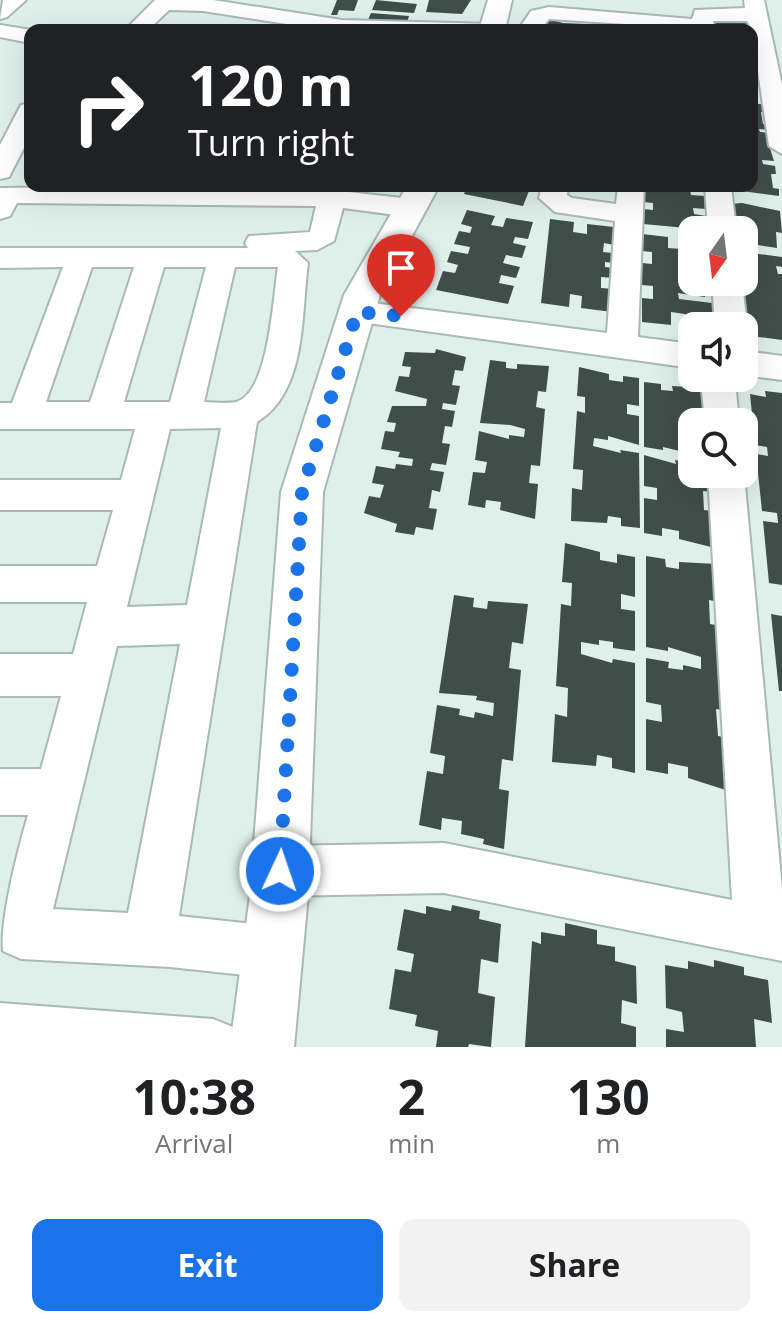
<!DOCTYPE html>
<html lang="en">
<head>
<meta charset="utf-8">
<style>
  body { margin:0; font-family:"Open Sans",sans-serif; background:#f2f2f2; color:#202124; height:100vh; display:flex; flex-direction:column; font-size:30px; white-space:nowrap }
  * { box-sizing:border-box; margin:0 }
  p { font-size:26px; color:#757577 }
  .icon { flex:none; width:44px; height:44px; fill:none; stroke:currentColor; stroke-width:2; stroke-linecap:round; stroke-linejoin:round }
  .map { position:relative; height:1047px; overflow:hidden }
  .details { display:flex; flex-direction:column; background:#fff; flex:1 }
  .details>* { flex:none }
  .top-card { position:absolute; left:24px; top:24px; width:734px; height:168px; border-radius:16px; box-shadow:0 8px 32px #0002; background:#202124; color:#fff; overflow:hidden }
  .needle { width:52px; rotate:194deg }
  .fabs { position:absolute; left:678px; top:216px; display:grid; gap:16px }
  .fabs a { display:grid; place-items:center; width:80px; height:80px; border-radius:16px; background:#fff; box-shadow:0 8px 32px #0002; font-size:40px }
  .pin { position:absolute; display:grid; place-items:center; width:68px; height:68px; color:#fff; margin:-82px -34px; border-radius:50% 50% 50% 0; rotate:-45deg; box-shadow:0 0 8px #0007 }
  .pin .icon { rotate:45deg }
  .me { position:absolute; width:88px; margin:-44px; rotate:3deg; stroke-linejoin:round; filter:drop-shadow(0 0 6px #0008) }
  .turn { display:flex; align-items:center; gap:28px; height:168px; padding:0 32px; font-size:36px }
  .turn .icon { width:104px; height:104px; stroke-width:2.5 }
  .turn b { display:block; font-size:56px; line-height:68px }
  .eta { display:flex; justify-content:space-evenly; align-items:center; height:136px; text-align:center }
  .eta b { font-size:48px; font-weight:700; line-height:56px }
  .button { display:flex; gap:16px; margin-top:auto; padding:16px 32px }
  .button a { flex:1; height:92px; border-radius:16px; background:#1a73e8; color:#fff; font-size:32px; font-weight:700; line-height:92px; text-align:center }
  .button a+a { background:#f2f2f2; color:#202124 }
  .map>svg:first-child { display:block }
  .building { fill:#404e49 }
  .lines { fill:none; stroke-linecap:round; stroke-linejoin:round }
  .street-casing { stroke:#a9b9b3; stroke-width:4 }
  .secondary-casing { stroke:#a9b9b3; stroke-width:4 }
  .street { fill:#fff; fill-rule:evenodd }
  .secondary { fill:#fff; fill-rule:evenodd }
  .route { stroke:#1a73e8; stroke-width:14; stroke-dasharray:0 25.2 }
</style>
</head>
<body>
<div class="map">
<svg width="782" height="1047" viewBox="0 0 782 1047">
  <rect width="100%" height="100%" fill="#dff0ea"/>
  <g class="building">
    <path d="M337,0H358L354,11L339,10L337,15H331Z"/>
    <path d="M376,0L417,4L414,13L372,10Z"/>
    <path d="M429,0H471L462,14L426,12Z"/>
    <path d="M371,13L409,16L407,23L368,20Z"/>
    <path d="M544,18L563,23L608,25L607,30L569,27L568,30H541Z"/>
    <path d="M711,20L754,24V30H712Z"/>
    <path d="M752,103L767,105L768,113L761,112L763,124L770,125V130L759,129L760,132L771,133L772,143L768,142L774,161L762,160L763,164L775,166L776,174H771L773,188L779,189V196L726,189V186H752Z"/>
    <path d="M467,186H518L516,189L529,191L523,206L464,194Z"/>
    <path d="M656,186H704L705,192L690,190L691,195L705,196L706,209L693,208L694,214L706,216L708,230L643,224V209L653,210V203L643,202V191L655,192Z"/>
    <path d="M742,203L780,211L782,233L776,232L777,248L744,243V230H729V204Z"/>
    <path d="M467,210L495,216L491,225L503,227L506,218L533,222L528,239L515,237L513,243L526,246L522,258L506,255L503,263L520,267L516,278L501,275L499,283L514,286L508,304L436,290L443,271L455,273L458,265L447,262L451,251L468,254L470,247L454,244L459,231L470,233L472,227L461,224Z"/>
    <path d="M550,219L574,222L573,232L587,234V224L614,227V245L604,243L603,252L613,253V263L605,262V267L613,268V278L601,277V288L613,289L612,312L581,308L582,296L570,294L569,307L541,303Z"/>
    <path d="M642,234L668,237V248L681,249L680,239L692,240V282H704L705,297L678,293L679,299L712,303L713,326L686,327L685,314L671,312V325L642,322V298L653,299V286L642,285V263L652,264V252L642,251Z"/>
    <path d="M744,252L782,257V267L776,266L778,274H782V340L744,335V326H739L735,282H744Z"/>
    <path d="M436,349L466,357L463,371L455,370L452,385L460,386L456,405L443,403L442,409L455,411L452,427L445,426L442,443L450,444L446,465L432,463L430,470L444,472L440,492L432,490L429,508L437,509L433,530L416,527L414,535L395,532L397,524L364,513L369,496L380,498L384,485L372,483L376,466L395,469L396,464L412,466L413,459L398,457L400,452L381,449L385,431L394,432L396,423L387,422L392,406H426L427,399L395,391L399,376L409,377L411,367L402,366L405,352L435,353Z"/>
    <path d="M490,360L506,362V368L517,369V364L549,366L546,392L538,391L536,407L545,409L540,466L531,465L529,483L538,484L535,519L500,510L501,502L486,500L485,508L468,505L473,472L485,473L487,462L475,460L479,431L509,439V435L524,437L525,429L510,425L480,423Z"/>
    <path d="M579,367L609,374V380L623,382V376L639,378V406L627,404V414L639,416V445L608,436V440L594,438L593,446L621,453L620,450L639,453L640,528L621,526V518L608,516L607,523L571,521L572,488L582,490L583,470L573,469L577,411L585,413V397L577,396Z"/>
    <path d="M644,382L661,384V390L673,391L672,386L705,388L707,415L697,413L698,422H692V454L663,447V450L644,447Z"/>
    <path d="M765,391L782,393V585L769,583L763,521L778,523L777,513L762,511L756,454L768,456L767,447L755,445L750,394L766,397Z"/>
    <path d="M644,455L676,464L675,460L692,463V474H711L712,492L703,491L704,510L712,511L715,548L679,539V531L662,528V536L644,533V498L657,500V488L644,486Z"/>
    <path d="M565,543L600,552V560L617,563V554L635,557V597L621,594V609L635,611V651L613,648V642L599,640V645L581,642V654L612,663L613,659L635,663V773L612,768V758L597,755L596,766L552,762L555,714L567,717L568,688L556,686L561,604L571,606L572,583L562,582Z"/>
    <path d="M646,556L665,559L666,567L679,569V562L717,564L720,602L709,600L710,624L721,626L727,711L716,709L718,736L729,738L732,792L688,778V767L668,763V774L646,770V719L662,722L661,705L646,702V658L669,662L668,668L683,670V665L701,669V657L668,647V651L646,647Z"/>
    <path d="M454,595L474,598L473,607L487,609L488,601L528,604L523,644L512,642L509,668L521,670L513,761L502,759L499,789L509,791L504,849L483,844L484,839L461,834L462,821L442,818L441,830L419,825L427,771L443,774L445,756L430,753L437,705L460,709L459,715L474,718L475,712L493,716L494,703L476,700L477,696L439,693Z"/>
    <path d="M771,614L782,616V691H779Z"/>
    <path d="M452,905L480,911L479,919L501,924L498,963L481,959L478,993L495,997L491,1047L469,1044L468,1047H436L438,1031L415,1026L417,1015L389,1009L395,969L411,972L414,954L397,950L404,909L426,914V906L451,911Z"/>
    <path d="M565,923L597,930V944L615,947V961L636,966L637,1004L622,1000L621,1023L636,1027V1047H525L532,941L541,944V932L565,936Z"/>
    <path d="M714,960L744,967V975L768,980L772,1023L754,1019L756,1047H666V1029L684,1032L682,1012L666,1008L665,965L688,969V961L714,967Z"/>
  </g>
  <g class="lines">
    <g class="street-casing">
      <g id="street">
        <path d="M3,0H26L7,17L0,19Z"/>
        <path d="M155,0H213L342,20L492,24L503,30H326L203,11L169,10L148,30H125Z"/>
        <path d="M744,0H764L782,85V154L769,146L752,30L747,21H713L715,30L549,19L540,30H518L531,11L549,7L692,19L695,10L745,8Z"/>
        <path d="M0,25L32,30L30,43L0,37Z"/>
        <path d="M30,103V136L9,177L0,179V145L21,105Z"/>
        <path d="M173,186L331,190L411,199L421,202L425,208L421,214L411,217L343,208L334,241L317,250L295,251L308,263C301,315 307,392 257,422L179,916L272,926L290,934L298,952L290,970L272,978L170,967L21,959L3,951C0,919 18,849 28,815H0V769H41L61,696H0V654H73L87,602H0V566H97L113,510H0V480H121L135,429H0V403H12L63,267L0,268V248H248L245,243L249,236L310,232L316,206L17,203L10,216L0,219V188ZM92,267H134L90,402H46ZM164,267H206L170,402H124ZM235,267H278C273,297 269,393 236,402C226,404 213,402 204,402ZM221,428L187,605L127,607L170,429ZM180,644L128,913L53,909L117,646Z"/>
        <path d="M542,186H568L567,195L572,198L616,204L618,186H644L638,337L692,344V368L346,320L342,312L346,304L357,301L607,333L615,221L555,212L539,198Z"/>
        <path d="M705,186H731L736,230H708Z"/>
        <path d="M712,282H742L747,326L744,331V326H715Z"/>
        <path d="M744,351L782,356V380L744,375Z"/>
        <path d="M719,378L731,382L736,391L739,422H705L702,391L707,382Z"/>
        <path d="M708,474H744L782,889V961L444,893L280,896L262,889L255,871L262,853L280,846L444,843L732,900Z"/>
        <path d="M0,1003L213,1019L233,1027L241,1047H0Z"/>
      </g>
    </g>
    <g class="secondary-casing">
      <g id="secondary">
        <path d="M488,0H512L505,30H479Z"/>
        <path d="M407,186H439L380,295L323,492L308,895L294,1047H230L250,895L281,492L344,295Z"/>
      </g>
    </g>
    <use href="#street" class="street"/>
    <use href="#secondary" class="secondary"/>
  </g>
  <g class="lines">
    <path class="route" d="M280,871L302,492L357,312L401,316"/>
  </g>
</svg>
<div class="fabs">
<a><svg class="needle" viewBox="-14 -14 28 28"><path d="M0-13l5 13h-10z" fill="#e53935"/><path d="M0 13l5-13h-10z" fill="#757577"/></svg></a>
<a><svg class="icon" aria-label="sound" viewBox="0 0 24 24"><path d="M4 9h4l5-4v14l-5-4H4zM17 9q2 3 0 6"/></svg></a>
<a><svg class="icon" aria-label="search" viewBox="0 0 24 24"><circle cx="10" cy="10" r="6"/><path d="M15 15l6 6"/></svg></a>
</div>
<div class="pin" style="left:401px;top:316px;background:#d93025"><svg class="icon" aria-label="arrive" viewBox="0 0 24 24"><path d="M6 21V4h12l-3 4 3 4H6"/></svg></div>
<svg class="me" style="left:280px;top:871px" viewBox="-20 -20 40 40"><circle r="17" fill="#1a73e8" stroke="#fff" stroke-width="3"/><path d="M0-11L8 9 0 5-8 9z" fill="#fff"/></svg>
<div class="top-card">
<div class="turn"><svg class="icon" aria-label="right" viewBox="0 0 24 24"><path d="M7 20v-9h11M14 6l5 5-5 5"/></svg><div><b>120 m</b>Turn right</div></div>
</div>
</div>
<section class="details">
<div class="eta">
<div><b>10:38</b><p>Arrival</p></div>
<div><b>2</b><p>min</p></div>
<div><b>130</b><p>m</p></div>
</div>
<div class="button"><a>Exit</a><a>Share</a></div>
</section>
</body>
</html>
